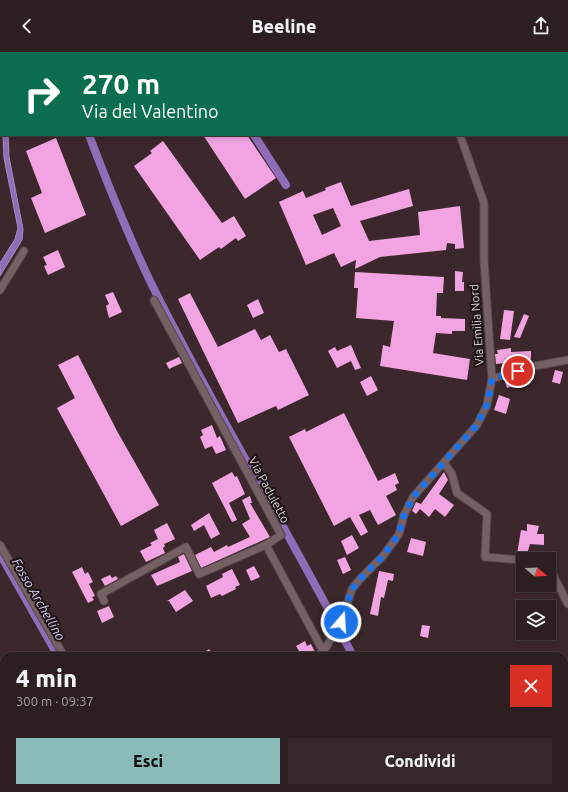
<!DOCTYPE html>
<html lang="it">
<head>
<meta charset="utf-8">
<style>
  body { margin:0; font-family:Ubuntu,sans-serif; background:#35272a; color:#f1f3f6; height:100vh; display:flex; flex-direction:column; font-size:15px; white-space:nowrap }
  * { box-sizing:border-box; margin:0 }
  p { font-size:13px; color:#a7a2a5 }
  .icon { flex:none; width:22px; height:22px; fill:none; stroke:currentColor; stroke-width:2; stroke-linecap:round; stroke-linejoin:round }
  .map { position:relative; flex:1; overflow:hidden }
  .drawer { position:absolute; left:0px; top:600px; width:568px; height:140px; display:flex; flex-direction:column; background:#2d1e21; border-radius:12px 12px 0 0; box-shadow:0 2px 6px #0003,0 0 0 1px #483c3f }
  .drawer>* { flex:none }
  .top-card { position:absolute; left:0px; top:0px; width:568px; height:84px; box-shadow:0 2px 6px #0003,0 0 0 1px #483c3f; background:#0b6e4f; color:#fff; overflow:hidden }
  .needle { width:26px; rotate:109deg }
  .controls { position:absolute; left:516px; top:500px; display:grid; gap:8px }
  .controls a { display:grid; place-items:center; width:40px; height:40px; border-radius:0px; background:#2d1e21; box-shadow:0 2px 6px #0003,0 0 0 1px #483c3f; font-size:20px }
  .pin { position:absolute; display:grid; place-items:center; width:34px; height:34px; color:#fff; margin:-17px; border:2px solid #fff; border-radius:50%; box-shadow:0 1px 4px #0007 }
  .me { position:absolute; width:44px; margin:-22px; rotate:19deg; stroke-linejoin:round; filter:drop-shadow(0 0 3px #0008) }
  .turn { display:flex; align-items:center; gap:14px; height:84px; padding:0 16px; font-size:18px }
  .turn .icon { width:52px; height:52px; stroke-width:2.5 }
  .turn b { display:block; font-size:28px; line-height:34px }
  .round { display:grid; place-items:center; flex:none; width:42px; height:42px; border-radius:0px; background:#35272a }
  .overview { display:flex; align-items:center; justify-content:space-between; height:68px; padding:0 16px }
  h1 { font-size:24px; font-weight:800; line-height:30px }
  .action { display:flex; gap:8px; margin-top:auto; padding:8px 16px }
  .action a { flex:1; height:46px; border-radius:0px; background:#8bbbb9; color:#111; font-size:16px; font-weight:800; line-height:46px; text-align:center }
  .action a+a { background:#35272a; color:#f1f3f6 }
  header { display:flex; justify-content:space-between; align-items:center; height:52px; padding:0 16px; background:#2d1e21; font-size:18px; font-weight:800 }
  .map>svg:first-child { display:block }
  .water { fill:#906db9; stroke:#a78bc0 }
  .lines { fill:none; stroke-linecap:round; stroke-linejoin:round }
  .canal { stroke:#906db9; stroke-width:8 }
  .building { fill:#f1a4e1; fill-rule:evenodd }
  .minor-casing { stroke:#564649; stroke-width:9 }
  .minor { stroke:#766064; stroke-width:7 }
  .route { stroke:#1a73e8; stroke-width:7; stroke-dasharray:0 12.6 }
  .labels { text-anchor:middle; stroke-width:4; stroke-linejoin:round; paint-order:stroke }
  .street-label { font-size:12px; fill:#ddd0d2; stroke:#1d1415 }
  .water-label { font-size:13px; font-style:italic; fill:#dac8f2; stroke:#1d1415 }
</style>
</head>
<body>
<header><svg class="icon" aria-label="back" viewBox="0 0 24 24"><path d="M15 5l-7 7 7 7"/></svg>Beeline<svg class="icon" aria-label="share" viewBox="0 0 24 24"><path d="M12 15V3M7 8l5-5 5 5M5 13v7h14v-7"/></svg></header>
<div class="map">
<svg width="568" height="740" viewBox="0 0 568 740">
  <rect width="100%" height="100%" fill="#3c282c"/>
  <path class="water" d="M3,83H8L9,105L23,177L22,188L0,224V211L15,187L18,176L4,106Z"/>
  <g class="lines">
    <g class="canal">
      <path d="M60,0V1"/>
      <path d="M198,0L199,1"/>
      <path d="M89,83C108,133 128,183 151,231C214,358 288,478 353,604"/>
      <path d="M254,83L286,133"/>
      <path d="M0,502L58,604"/>
      <path d="M402,736L404,740"/>
    </g>
  </g>
  <g class="building">
    <path d="M203,83H247L276,126L245,147Z"/>
    <path d="M56,86L86,163L45,181L31,146L42,141L26,99Z"/>
    <path d="M163,89L222,171L234,164L246,184L238,189L236,186L221,197L219,195L200,208L134,114L152,101L150,99Z"/>
    <path d="M341,130L351,154L409,137L413,154L360,169L369,189L420,183L418,160L460,154L464,196L455,197V192L447,191L446,198L380,205L355,217L356,208L341,215L334,201L306,213L279,150L303,139L306,146L326,138L325,136ZM333,156L341,174L322,183L313,163Z"/>
    <path d="M58,198L65,215L48,223L44,214L47,213L43,205Z"/>
    <path d="M455,219L463,220L462,230H464V239H455Z"/>
    <path d="M355,220L444,225L443,241H437L436,264H441V266L465,267V279H452V282L436,281L433,301L470,307L467,328L380,314L383,293L390,295L394,269L356,266L358,236H354Z"/>
    <path d="M113,240L122,260L109,266L106,254L109,252L105,243Z"/>
    <path d="M190,241L218,295L255,277L261,288L270,283L279,300L286,297L309,343L278,358L276,354L238,371L178,247Z"/>
    <path d="M258,247L264,261L253,266L247,253Z"/>
    <path d="M504,258L514,259L510,288L500,287Z"/>
    <path d="M524,262L529,264L520,286L514,285Z"/>
    <path d="M351,293L361,316L355,318L351,309L337,316L328,299L335,295L337,299Z"/>
    <path d="M511,296V300L531,299V307L512,308V310L496,312L495,302H498L497,298Z"/>
    <path d="M78,303L117,379L159,453L121,474L57,356L75,346L58,313Z"/>
    <path d="M179,305L182,311L169,317L166,311Z"/>
    <path d="M555,318L563,320L560,332L552,330Z"/>
    <path d="M371,324L378,338L367,344L360,330Z"/>
    <path d="M513,327L515,333L507,336L505,330Z"/>
    <path d="M499,343L510,347L506,362L494,358Z"/>
    <path d="M344,361L378,429L395,421L399,431L395,433L397,438L386,444L396,463L378,473L370,458L359,463L368,480L361,484L350,465L334,474L289,385L305,377L306,380Z"/>
    <path d="M212,373L217,386L220,384L226,398L216,402L212,394L205,397L200,385L203,383L201,378Z"/>
    <path d="M232,420L235,425L237,424L245,442L229,451L237,468L232,470L212,431Z"/>
    <path d="M444,420L448,428L439,442L454,453L445,465L435,457L429,465L420,457L416,462L412,459L416,450L421,452Z"/>
    <path d="M250,444L252,451H250L270,485L201,516L195,503L211,495L214,500L227,493L228,495L250,485L242,472L250,467L242,448Z"/>
    <path d="M209,461L220,482L211,487L204,473L194,479L191,473Z"/>
    <path d="M167,471L175,487L164,492L165,494L163,496L165,501L146,510L140,499L152,493L150,491L158,487L154,478Z"/>
    <path d="M527,472L539,474L537,482H544V493L530,492L527,502H517L521,478L527,479Z"/>
    <path d="M352,483L359,496L347,503L341,489Z"/>
    <path d="M411,486L426,490L423,504L407,500Z"/>
    <path d="M184,502L192,519L157,534L151,523L180,510L178,505Z"/>
    <path d="M345,505L351,518L343,522L337,508Z"/>
    <path d="M254,514L260,525L251,529L246,518Z"/>
    <path d="M82,515L85,522L88,520L93,530L89,532L95,544L92,545L94,548L88,551L72,520Z"/>
    <path d="M232,517L240,533L235,535L236,537L222,544L220,542L211,546L206,534L223,525L222,522Z"/>
    <path d="M379,519L394,522L393,529L388,528L384,546L381,545L378,564L370,562Z"/>
    <path d="M110,523L112,526L116,524L118,527L105,534L101,527Z"/>
    <path d="M185,538L193,549L176,560L169,549H167Z"/>
    <path d="M109,554L114,565L102,571L97,559Z"/>
    <path d="M353,562L360,563L358,576L351,575Z"/>
    <path d="M422,573L430,574L428,586L420,584Z"/>
    <path d="M305,589L307,594L311,592L316,602L312,604H302L296,594Z"/>
    <path d="M209,597L214,604H199Z"/>
  </g>
  <g class="lines">
    <g class="minor-casing">
      <g id="minor">
        <path d="M424,0V1"/>
        <path d="M0,238L24,199"/>
        <path d="M492,327L529,315L568,308"/>
        <path d="M444,411L452,422L457,441L487,462L485,505L523,508"/>
        <path d="M0,493L64,604"/>
        <path d="M266,493L321,595L323,604"/>
        <path d="M529,507H536"/>
        <path d="M549,515L568,552"/>
        <path d="M104,549L101,542L186,495L199,522L266,493L281,483L154,248"/>
        <path d="M321,604L341,570L352,537L360,527L383,504L399,482L404,463L413,445L477,373L487,353L492,327L484,208V151L460,83"/>
        <path d="M564,721L568,718"/>
        <path d="M0,732L4,733"/>
        <path d="M14,736L22,738L58,736"/>
        <path d="M105,736L107,740"/>
        <path d="M164,736L166,740"/>
        <path d="M371,736L374,740"/>
        <path d="M337,740L341,736"/>
        <path d="M546,740L550,736"/>
      </g>
    </g>
    <use href="#minor" class="minor"/>
  </g>
  <g class="lines">
    <path class="route" d="M341,570L352,537L360,527L383,504L399,482L404,463L413,445L477,373L487,353L492,327L518,319"/>
  </g>
  <g class="labels">
    <g class="street-label">
      <text transform="translate(477 273) rotate(-94)" y="4">Via Emilia Nord</text>
      <text transform="translate(269 438) rotate(62)" y="4">Via Paduletto</text>
    </g>
    <g class="water-label">
      <text transform="translate(39 547) rotate(60)" y="5">Fosso Archellino</text>
    </g>
  </g>
</svg>
<div class="controls">
<a><svg class="needle" viewBox="-14 -14 28 28"><path d="M0-13l5 13h-10z" fill="#e53935"/><path d="M0 13l5-13h-10z" fill="#a7a2a5"/></svg></a>
<a><svg class="icon" aria-label="layers" viewBox="0 0 24 24"><path d="M12 4l9 5-9 5-9-5zM3 14l9 5 9-5"/></svg></a>
</div>
<div class="pin" style="left:518px;top:319px;background:#d93025"><svg class="icon" aria-label="arrive" viewBox="0 0 24 24"><path d="M6 21V4h12l-3 4 3 4H6"/></svg></div>
<svg class="me" style="left:341px;top:570px" viewBox="-20 -20 40 40"><circle r="17" fill="#1a73e8" stroke="#fff" stroke-width="3"/><path d="M0-11L8 9 0 5-8 9z" fill="#fff"/></svg>
<div class="top-card">
<div class="turn"><svg class="icon" aria-label="right" viewBox="0 0 24 24"><path d="M7 20v-9h11M14 6l5 5-5 5"/></svg><div><b>270 m</b>Via del Valentino</div></div>
</div>
<section class="drawer">
<div class="overview"><div><h1>4 min</h1><p>300 m · 09:37</p></div><a class="round" style="background:#d93025;color:#fff"><svg class="icon" aria-label="close" viewBox="0 0 24 24"><path d="M6 6l12 12M18 6L6 18"/></svg></a></div>
<div class="action"><a>Esci</a><a>Condividi</a></div>
</section>
</div>
</body>
</html>
